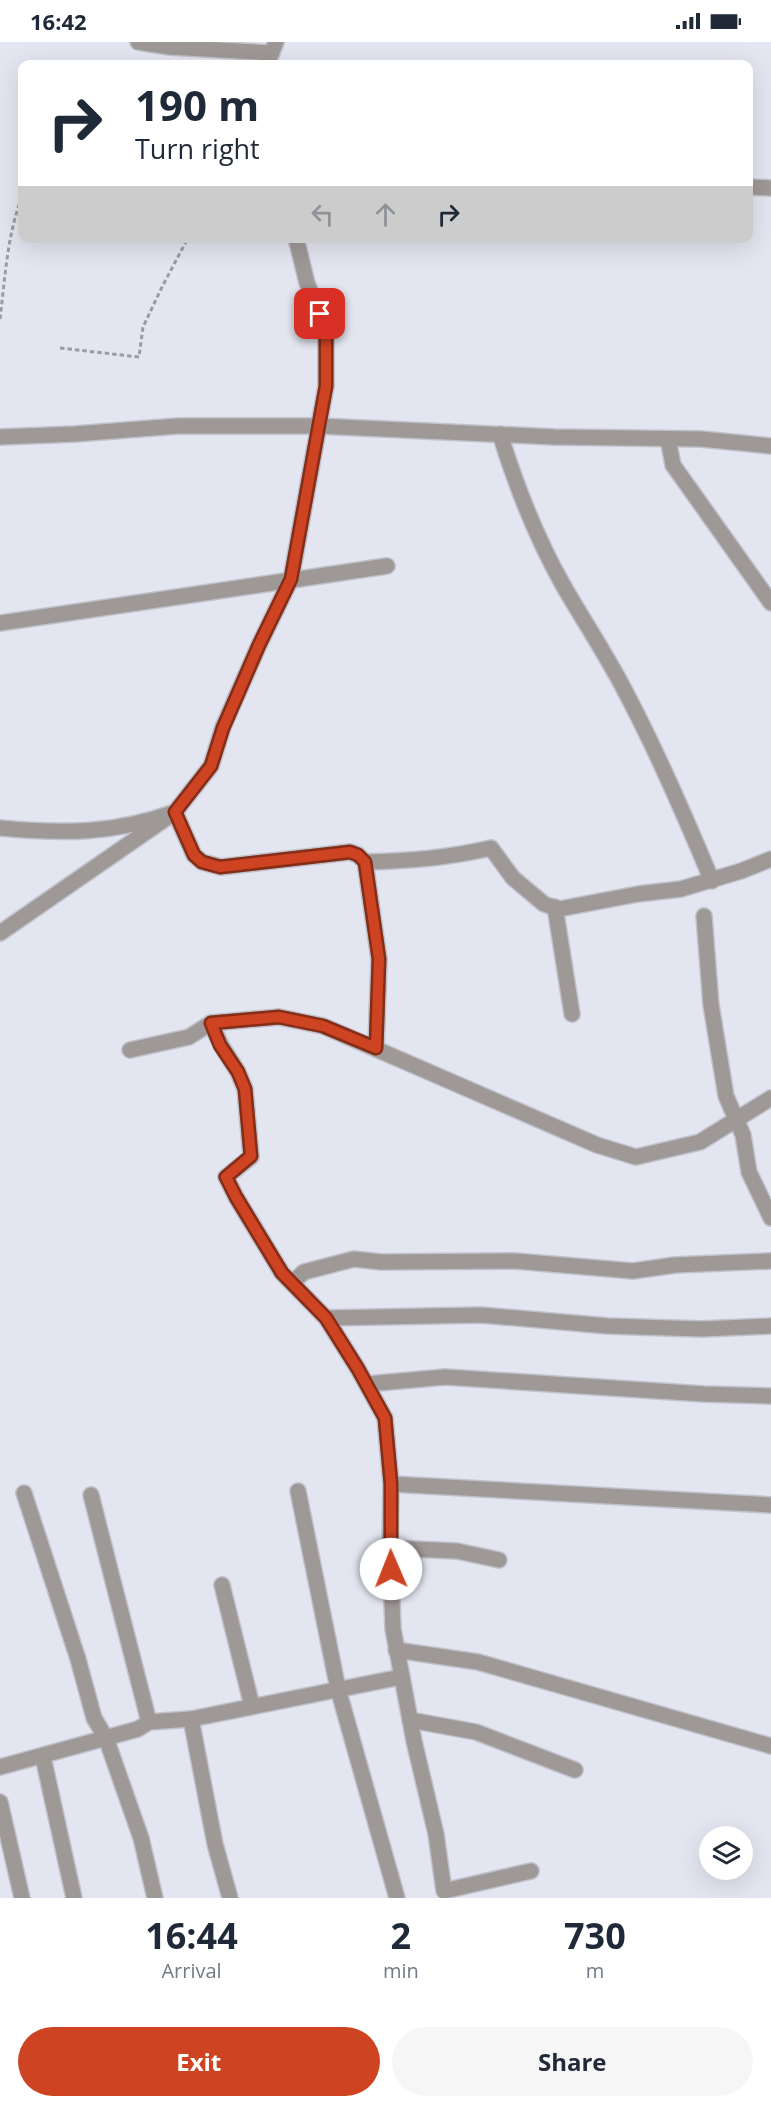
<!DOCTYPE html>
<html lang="en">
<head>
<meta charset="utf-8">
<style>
  body { margin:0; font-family:"Open Sans",sans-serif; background:#f6f6f7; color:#1f2937; height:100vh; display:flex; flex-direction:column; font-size:22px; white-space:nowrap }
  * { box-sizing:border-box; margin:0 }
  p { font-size:20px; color:#747a83 }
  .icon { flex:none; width:33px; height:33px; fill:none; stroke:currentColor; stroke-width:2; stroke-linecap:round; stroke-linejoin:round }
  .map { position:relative; height:1856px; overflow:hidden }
  .sheet { display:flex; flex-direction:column; background:#fff; flex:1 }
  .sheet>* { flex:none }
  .guide { position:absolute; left:18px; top:18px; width:735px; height:183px; border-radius:12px; box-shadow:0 6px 24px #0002; background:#fff; color:#1f2937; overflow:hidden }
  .buttons { position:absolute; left:699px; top:1784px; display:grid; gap:12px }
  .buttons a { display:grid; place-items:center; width:54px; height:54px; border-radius:50%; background:#fff; box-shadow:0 6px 24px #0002; font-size:30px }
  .pin { position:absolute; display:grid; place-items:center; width:51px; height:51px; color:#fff; margin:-26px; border-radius:12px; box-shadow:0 3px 9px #0006 }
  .me { position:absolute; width:66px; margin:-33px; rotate:359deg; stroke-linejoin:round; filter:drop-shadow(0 0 4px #0008) }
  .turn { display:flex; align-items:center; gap:21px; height:126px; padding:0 18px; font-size:27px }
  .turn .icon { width:78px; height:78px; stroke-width:2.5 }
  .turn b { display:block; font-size:42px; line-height:51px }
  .lanes { display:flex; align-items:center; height:57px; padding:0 18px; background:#0003; justify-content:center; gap:30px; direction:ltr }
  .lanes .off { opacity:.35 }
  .eta { display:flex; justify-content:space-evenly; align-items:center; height:102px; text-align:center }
  .eta b { font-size:36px; font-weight:700; line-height:42px }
  .cta { display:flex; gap:12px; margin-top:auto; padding:12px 18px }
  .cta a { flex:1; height:69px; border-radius:36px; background:#ce4423; color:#fff; font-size:24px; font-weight:700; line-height:69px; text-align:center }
  .cta a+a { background:#f6f6f7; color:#1f2937 }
  .status { display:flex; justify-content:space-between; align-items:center; height:42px; padding:0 30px; background:#fff; direction:ltr }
  .status svg { height:16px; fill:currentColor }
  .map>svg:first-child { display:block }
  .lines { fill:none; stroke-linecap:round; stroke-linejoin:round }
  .minor-casing { stroke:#c0c2cb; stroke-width:18 }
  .tertiary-casing { stroke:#c0c2cb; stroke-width:18 }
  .path { stroke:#9a9ba3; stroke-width:3; stroke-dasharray:4.5 3; stroke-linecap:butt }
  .minor { stroke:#9e9896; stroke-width:15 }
  .tertiary { stroke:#9e9896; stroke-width:15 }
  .route-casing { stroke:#862c17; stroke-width:15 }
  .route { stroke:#ce4423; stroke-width:10 }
</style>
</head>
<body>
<div class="status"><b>16:42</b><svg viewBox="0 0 49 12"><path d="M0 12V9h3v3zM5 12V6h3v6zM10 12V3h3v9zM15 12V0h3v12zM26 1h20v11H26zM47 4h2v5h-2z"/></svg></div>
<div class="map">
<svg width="771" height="1856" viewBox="0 0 771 1856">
  <rect width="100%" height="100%" fill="#e3e5f0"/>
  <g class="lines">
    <g class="minor-casing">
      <g id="minor">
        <path d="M138,0L170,5L272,11"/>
        <path d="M748,145L771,146"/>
        <path d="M500,392C516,444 536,495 563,543C583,578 606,612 625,649C658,711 685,774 712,839"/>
        <path d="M0,395L75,392L178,384H319L555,395L701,397L771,404"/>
        <path d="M668,397L673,423L771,561"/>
        <path d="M0,581L387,524"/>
        <path d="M0,786C64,792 114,792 175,770L194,813L202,820L221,825L350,810L358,813L365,820L379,917L376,1006"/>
        <path d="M365,820C411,819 446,816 491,806L513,836L544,862L559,867L638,852L681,847L741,829L771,817"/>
        <path d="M555,865L572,972"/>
        <path d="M704,874L711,963L726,1054L743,1093L749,1130L771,1176"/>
        <path d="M211,981L221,1003L238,1030L245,1047L251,1115L226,1135L236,1155L282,1231L326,1276L358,1327L385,1376L391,1442L390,1506L393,1587L414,1699L436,1792L444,1849L531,1829"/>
        <path d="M130,1008L189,995L211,981L279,975L323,984L597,1103L636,1115L700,1100L771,1056"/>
        <path d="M292,1241L304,1230L354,1217L381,1220L515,1219L633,1229L675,1223L771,1219"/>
        <path d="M326,1276L481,1273L608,1284L702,1287L771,1284"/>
        <path d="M367,1342L445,1335L704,1352L771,1354"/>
        <path d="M391,1442L771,1463"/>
        <path d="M298,1449L338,1647L397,1856"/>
        <path d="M24,1451L78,1617L94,1676L106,1696L141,1796L155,1856"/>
        <path d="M91,1453L149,1680"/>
        <path d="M390,1506L457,1509L499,1518"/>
        <path d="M222,1543L252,1664"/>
        <path d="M396,1608L478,1620L771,1704"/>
        <path d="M191,1677L215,1802L230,1856"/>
        <path d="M410,1678L476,1690L575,1728"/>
        <path d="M43,1715L74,1856"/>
        <path d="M0,1725L138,1687L149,1680L191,1677L401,1635"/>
        <path d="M0,1760L22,1856"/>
      </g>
    </g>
    <g class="tertiary-casing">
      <g id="tertiary">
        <path d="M267,22L276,0"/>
        <path d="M0,891L175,770L211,724L223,685L259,603L291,537L326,344V288L307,241L296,196"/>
      </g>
    </g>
    <g class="path">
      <path d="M0,277C5,237 7,193 22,155"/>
      <path d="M60,306L139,315L143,285L163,243L188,196"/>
    </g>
    <use href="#minor" class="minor"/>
    <use href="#tertiary" class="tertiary"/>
  </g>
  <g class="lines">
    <g class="route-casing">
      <path id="route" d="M320,272L326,288V344L291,537L259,603L223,686L211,724L175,770L194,813L202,820L220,825L350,810L358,813L365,820L379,917L376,1006L323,984L279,975L211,981L220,1003L238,1030L245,1047L251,1114L226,1135L236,1155L282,1231L326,1276L358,1327L385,1376L391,1442V1527"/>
    </g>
    <use href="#route" class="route"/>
  </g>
</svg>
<div class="buttons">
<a><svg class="icon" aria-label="layers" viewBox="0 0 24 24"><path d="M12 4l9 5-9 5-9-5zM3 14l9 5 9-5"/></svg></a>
</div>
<div class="pin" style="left:320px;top:272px;background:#d93025"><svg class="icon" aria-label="arrive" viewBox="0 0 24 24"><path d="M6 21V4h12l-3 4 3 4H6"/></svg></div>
<svg class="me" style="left:391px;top:1527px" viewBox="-20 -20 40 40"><circle r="19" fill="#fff"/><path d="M0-13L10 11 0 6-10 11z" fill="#ce4423"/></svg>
<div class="guide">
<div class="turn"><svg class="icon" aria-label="right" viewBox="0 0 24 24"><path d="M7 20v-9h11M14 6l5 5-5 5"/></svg><div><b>190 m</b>Turn right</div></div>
<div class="lanes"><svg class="icon off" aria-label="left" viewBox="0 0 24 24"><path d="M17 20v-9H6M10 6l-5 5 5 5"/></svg><svg class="icon off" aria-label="ahead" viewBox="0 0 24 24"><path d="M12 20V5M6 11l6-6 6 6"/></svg><svg class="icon" aria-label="right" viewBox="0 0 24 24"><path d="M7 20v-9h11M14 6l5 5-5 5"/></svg></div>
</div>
</div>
<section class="sheet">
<div class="eta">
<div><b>16:44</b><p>Arrival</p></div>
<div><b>2</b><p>min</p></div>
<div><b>730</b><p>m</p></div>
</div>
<div class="cta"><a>Exit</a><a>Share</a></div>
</section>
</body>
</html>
